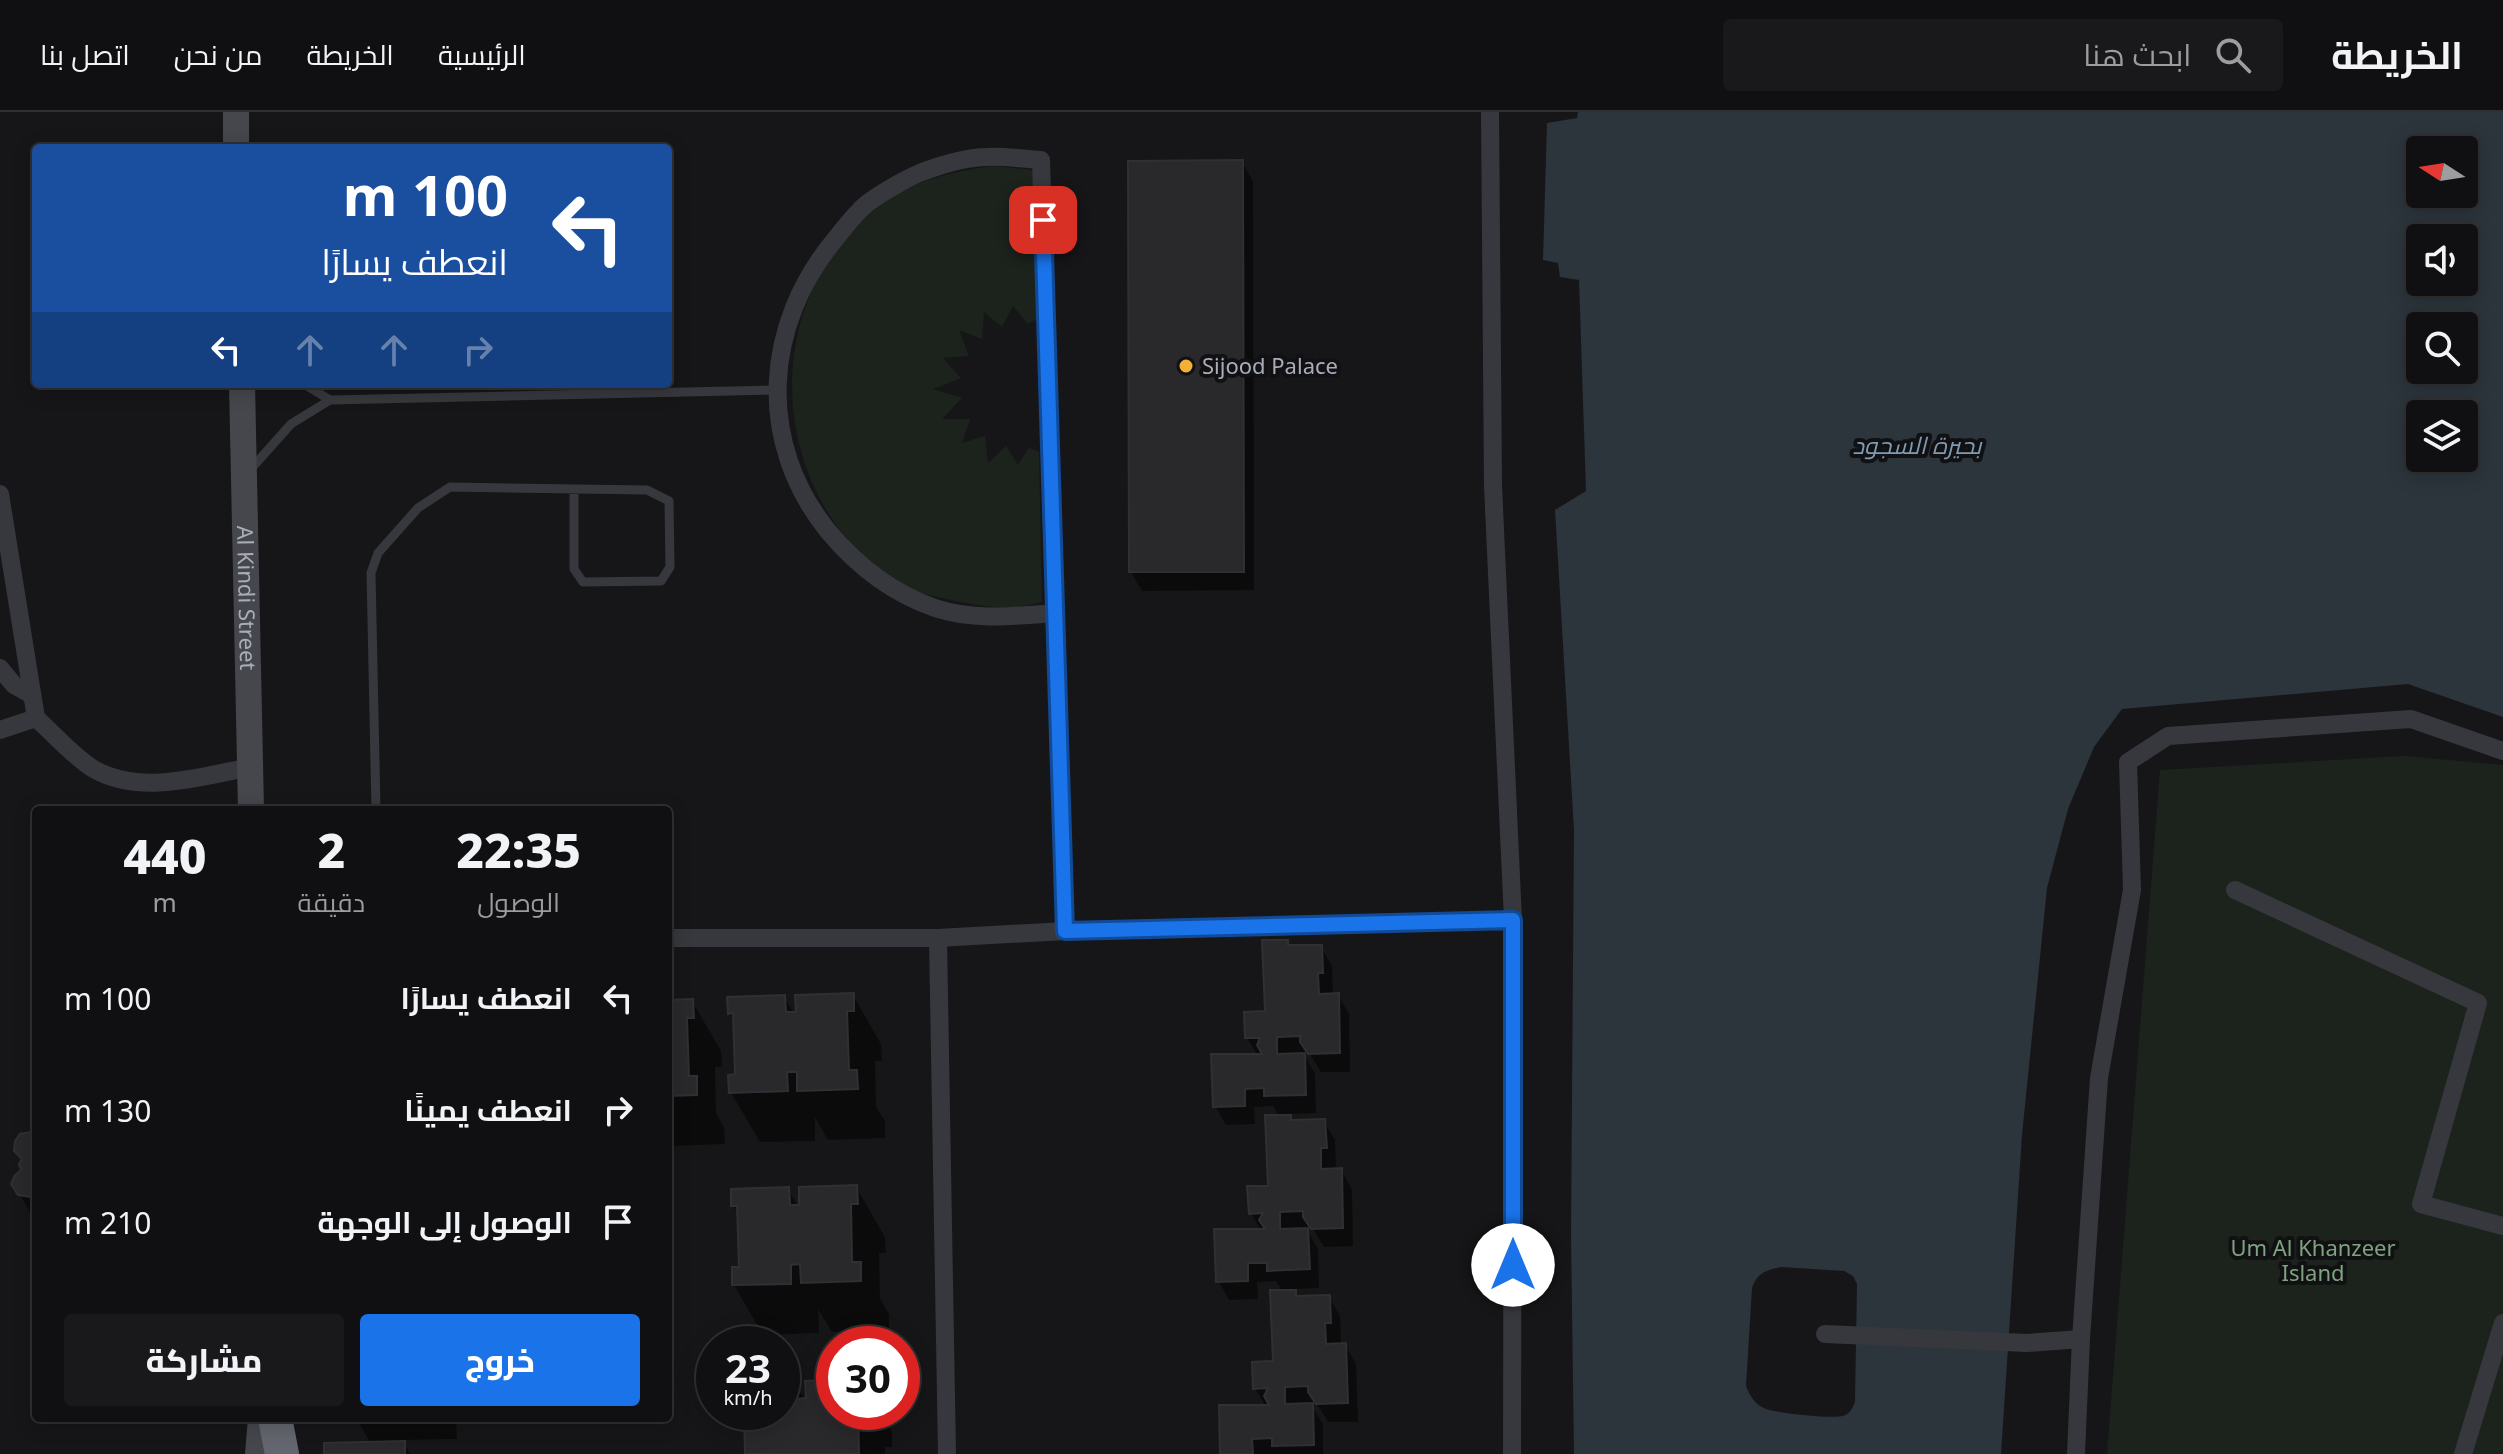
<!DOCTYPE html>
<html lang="ar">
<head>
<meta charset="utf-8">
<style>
  body { margin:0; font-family:"Noto Sans",Cairo,sans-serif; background:#19191b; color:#f1f3f6; direction:rtl; height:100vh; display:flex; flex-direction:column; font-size:30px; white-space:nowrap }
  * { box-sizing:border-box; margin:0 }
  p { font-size:26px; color:#9c9d9f }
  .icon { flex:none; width:44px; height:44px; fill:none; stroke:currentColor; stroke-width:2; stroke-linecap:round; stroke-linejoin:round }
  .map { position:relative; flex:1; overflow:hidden; direction:ltr }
  .sheet { position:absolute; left:32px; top:694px; width:640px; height:616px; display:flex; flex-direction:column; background:#101012; border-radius:8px; box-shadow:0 4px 20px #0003,0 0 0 2px #303032; direction:rtl }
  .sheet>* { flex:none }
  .top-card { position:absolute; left:32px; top:32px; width:640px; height:244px; border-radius:8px; box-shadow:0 4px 20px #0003,0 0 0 2px #303032; direction:rtl; background:#1a4fa0; color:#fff; overflow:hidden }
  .needle { width:52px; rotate:282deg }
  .controls { position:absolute; left:2406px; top:24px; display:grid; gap:16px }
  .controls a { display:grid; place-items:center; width:72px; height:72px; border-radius:8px; background:#101012; box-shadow:0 4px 20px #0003,0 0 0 2px #303032; font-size:40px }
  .speed { position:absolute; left:696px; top:1214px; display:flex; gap:16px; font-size:40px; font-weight:700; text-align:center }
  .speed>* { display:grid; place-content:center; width:104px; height:104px; border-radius:50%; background:#101012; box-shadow:0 4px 20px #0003,0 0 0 2px #303032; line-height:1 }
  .speed small { font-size:20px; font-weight:400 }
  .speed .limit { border:12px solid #d22; background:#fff; color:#111 }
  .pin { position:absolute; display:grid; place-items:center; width:68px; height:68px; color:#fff; margin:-34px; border-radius:16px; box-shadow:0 4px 12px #0006 }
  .me { position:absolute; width:88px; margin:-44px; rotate:0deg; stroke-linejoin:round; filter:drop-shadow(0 0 6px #0008) }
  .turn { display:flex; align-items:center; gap:28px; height:168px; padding:0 32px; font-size:36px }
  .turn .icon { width:104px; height:104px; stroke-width:2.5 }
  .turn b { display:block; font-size:56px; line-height:68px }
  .lanes { display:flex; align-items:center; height:76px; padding:0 32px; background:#0003; justify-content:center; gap:40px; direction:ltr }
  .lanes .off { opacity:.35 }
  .eta { display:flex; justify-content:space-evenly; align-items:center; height:136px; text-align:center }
  .eta b { font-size:48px; font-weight:800; line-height:56px }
  .primary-button { display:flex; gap:16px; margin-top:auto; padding:16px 32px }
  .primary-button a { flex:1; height:92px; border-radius:8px; background:#1a73e8; color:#fff; font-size:32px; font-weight:800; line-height:92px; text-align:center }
  .primary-button a+a { background:#19191b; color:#f1f3f6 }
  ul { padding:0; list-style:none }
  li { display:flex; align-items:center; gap:24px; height:112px; padding:0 32px }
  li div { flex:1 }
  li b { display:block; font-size:30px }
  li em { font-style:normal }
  header { display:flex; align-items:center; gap:48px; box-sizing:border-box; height:112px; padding:0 40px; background:#101012; border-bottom:2px solid #303032 }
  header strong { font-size:38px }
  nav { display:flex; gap:44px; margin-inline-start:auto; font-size:28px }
  .search { width:560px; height:72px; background:#19191b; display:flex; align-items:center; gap:20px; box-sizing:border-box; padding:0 28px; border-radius:8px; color:#9c9d9f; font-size:30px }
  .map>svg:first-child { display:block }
  .green { fill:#1c231d }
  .water { fill:#2c353c; fill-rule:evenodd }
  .shadow { fill:#0007 }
  .building { fill:#29292c; stroke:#303034; stroke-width:2 }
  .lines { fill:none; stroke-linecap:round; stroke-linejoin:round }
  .lane { stroke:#37383d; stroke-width:9 }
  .street { stroke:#37383d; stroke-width:18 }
  .secondary { stroke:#45474d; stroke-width:26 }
  .highway { stroke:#63666e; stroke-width:34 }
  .route-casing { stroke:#114b97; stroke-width:20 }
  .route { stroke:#1a73e8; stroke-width:14 }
  .poi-dot { fill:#f2b134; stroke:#111113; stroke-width:3 }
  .labels { text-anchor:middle; stroke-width:8; stroke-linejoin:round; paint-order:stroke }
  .poi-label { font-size:22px; fill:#a8adb8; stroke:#111113; text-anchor:start }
  .street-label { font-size:22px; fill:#a8adb8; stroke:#111113 }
  .park-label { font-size:22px; fill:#7fa381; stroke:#111113 }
  .water-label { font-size:24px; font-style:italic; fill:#7f9bb3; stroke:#111113 }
</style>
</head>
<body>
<header>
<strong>الخريطة</strong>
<div class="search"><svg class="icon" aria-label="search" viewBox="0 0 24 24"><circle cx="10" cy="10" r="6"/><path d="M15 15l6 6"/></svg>ابحث هنا</div>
<nav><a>الرئيسية</a><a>الخريطة</a><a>من نحن</a><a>اتصل بنا</a></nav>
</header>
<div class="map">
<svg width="2503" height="1342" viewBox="0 0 2503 1342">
  <rect width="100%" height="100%" fill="#161618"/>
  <g class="green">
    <path d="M993,54L1034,58L1037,207L1028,212L1013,194L1002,215L984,200L982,227L959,218L969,244L943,246L961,266L933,277L962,286L942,307H970L962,331L985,324L988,351L1006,334L1018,353L1029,336L1039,340L1042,490C1032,492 1022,495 1012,496C988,497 909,482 889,468C881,463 874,455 867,448C782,370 767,233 834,140C841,130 847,118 856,111C894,75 942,60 993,54Z"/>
    <path d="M2404,644L2503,653V1342H2107L2160,658Z"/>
  </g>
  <path class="water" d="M1578,0H2503V605L2408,572L2122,597L2094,635L2068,697L2047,776L2022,1023L2001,1342H1574L1571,1122L1574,718L1555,398L1586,379L1579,168L1560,165L1558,151L1543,148L1547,11L1577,6ZM2420,38H2464V82H2420ZM2420,126H2464V170H2420ZM2420,214H2464V258H2420ZM2420,302H2464V346H2420ZM1781,1155L1844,1159L1853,1164L1857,1172L1855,1290C1852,1297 1850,1302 1843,1304C1833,1307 1776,1301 1766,1297C1755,1293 1750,1284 1746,1274L1752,1176C1757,1161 1766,1158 1781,1155Z"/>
  <g class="shadow">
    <path d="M1242,50L1253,69L1254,478L1142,479L1131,460Z"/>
    <path d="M1287,830L1290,835H1321L1332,854L1333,883H1338L1349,902L1350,960H1321L1310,942L1304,943L1315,962L1316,1001L1288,1002L1293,1010H1324L1335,1028L1336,1058H1341L1352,1077L1353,1134L1324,1135L1313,1117L1307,1118L1318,1137L1319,1176L1293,1177L1298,1186L1329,1185L1340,1204L1341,1233H1345L1356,1252L1358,1310H1328L1317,1292L1311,1293L1323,1312V1342H1222L1266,1295L1255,1276L1275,1251L1282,1180L1276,1169L1257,1170L1258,1187L1229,1188L1218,1169L1261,1119L1251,1101L1270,1076L1279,1005L1273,994L1254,995L1255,1012L1226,1013L1215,994L1258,944L1247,926L1267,900Z"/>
    <path d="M853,883L881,932L882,949H875L876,995L885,1009V1026L828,1028L815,1005V1029L760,1030L731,981L737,964L735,911L730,901L784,885L794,902Z"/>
    <path d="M692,889L721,939L722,955H715L716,1001L724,1016L725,1032L668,1034V890Z"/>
    <path d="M36,1023V1102H31L14,1072L24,1059L23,1049L17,1038Z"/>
    <path d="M856,1075L885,1125L886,1141H879L880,1186L889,1202V1218L832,1220L818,1197L819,1221L763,1223L734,1173L741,1157L739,1103L733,1093L788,1077L801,1100Z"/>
    <path d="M834,1270V1300H881L892,1319V1335H885V1342H747L746,1300H782V1271H794L805,1288Z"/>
    <path d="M356,1306H456L457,1327L402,1328L410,1342H326L371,1332Z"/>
  </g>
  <g class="building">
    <path d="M1243,48L1244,460H1129L1128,49Z"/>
    <path d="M1262,828H1288V833H1322L1323,861H1318L1319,882L1339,881L1340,941L1308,942L1300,930V924L1277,925V942L1305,941L1306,983L1264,984V976L1245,977V994L1213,995L1211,942H1262L1257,933L1260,926H1245L1244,900L1265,899Z"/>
    <path d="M854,881V899H847L849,958H857L858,977L797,979V960H787L788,979L729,981L728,963L735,962L733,901L728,902L727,885L785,883L786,900H796L795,883Z"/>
    <path d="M693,887L694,906H687L689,964H697V983L668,984V888Z"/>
    <path d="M1265,1003H1291V1008L1325,1007L1327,1036H1321V1057L1342,1056L1343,1116L1311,1117L1303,1105V1099L1280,1100V1117L1308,1116L1310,1157L1267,1159V1151H1248V1169L1216,1170L1214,1117H1265L1259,1108L1263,1101L1249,1102L1247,1074H1268Z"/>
    <path d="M36,1019V1091L31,1085L18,1083L11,1072L15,1063L21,1058L19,1052L22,1047L14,1039L15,1029L20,1022Z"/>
    <path d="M857,1073L858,1092H851L852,1150H861V1169L801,1171L800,1152L791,1153V1172L732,1173V1155H739L737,1094H731V1077L789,1075L790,1093H799V1075Z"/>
    <path d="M1270,1178H1296V1184L1330,1183L1331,1211H1325L1326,1232L1346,1231L1348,1291L1316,1292L1308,1280V1274L1285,1275V1292L1313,1291L1314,1333L1272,1334V1326L1252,1327L1253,1342H1220L1219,1293H1269L1264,1284L1268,1276L1253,1277L1252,1250L1273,1249Z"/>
    <path d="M834,1268V1300H858L859,1342H745L744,1300H782V1269H796V1287L806,1286L805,1269Z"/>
    <path d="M405,1329V1342H324V1331Z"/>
  </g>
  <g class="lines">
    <g class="lane">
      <path d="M304,272L330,288"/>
      <path d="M249,359L291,312L330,288L778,278"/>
      <path d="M376,698L371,461L378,441L418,396L450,375L647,378L669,389L670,455L661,469L583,470L574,457V377"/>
    </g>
    <g class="street">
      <path d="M1490,0L1493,374L1513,808L1512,1342"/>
      <path d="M0,382L36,606L0,618"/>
      <path d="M1055,501C1015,504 974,509 935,496C892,481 857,454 828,419C756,330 763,212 837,125C844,116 852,106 860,98C871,86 907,66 922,60C941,53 968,45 987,45C1005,44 1023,47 1041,48L1065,819"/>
      <path d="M0,556L14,573L32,583"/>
      <path d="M36,606C54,622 72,643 92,656C138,684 201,665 250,655"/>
      <path d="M2235,778L2478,891L2421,1092L2503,1114"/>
      <path d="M668,826H938L1065,819L1513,808"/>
      <path d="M938,826L947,1342"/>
      <path d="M1825,1222L2027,1231L2081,1227"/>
      <path d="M2076,1342L2081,1227L2099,966L2132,778L2128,650L2168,624L2411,607L2503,639"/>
      <path d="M2463,1342L2503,1211"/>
    </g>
    <g class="secondary">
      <path d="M236,0V36"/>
      <path id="s1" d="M242,272L251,698"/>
      <path d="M258,1342L261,1306"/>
    </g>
    <path class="highway" d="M275,1306L282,1342"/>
  </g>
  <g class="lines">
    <g class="route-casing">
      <path id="route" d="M1043,108L1065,819L1513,808V1153"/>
    </g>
    <use href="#route" class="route"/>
  </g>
  <circle class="poi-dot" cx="1186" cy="254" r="8"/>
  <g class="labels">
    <g class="poi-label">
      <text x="1202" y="262">Sijood Palace</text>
    </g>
    <g class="street-label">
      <text dy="8" stroke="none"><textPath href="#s1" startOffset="214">Al Kindi Street</textPath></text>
    </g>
    <g class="park-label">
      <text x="2313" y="1144">Um Al Khanzeer<tspan x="2313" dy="25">Island</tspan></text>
    </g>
    <g class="water-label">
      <text x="1917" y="342">بحيرة السجود</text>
    </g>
  </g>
</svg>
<div class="controls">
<a><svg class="needle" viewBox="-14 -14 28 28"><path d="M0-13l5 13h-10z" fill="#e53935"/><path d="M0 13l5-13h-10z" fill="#9c9d9f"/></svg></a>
<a><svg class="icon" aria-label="sound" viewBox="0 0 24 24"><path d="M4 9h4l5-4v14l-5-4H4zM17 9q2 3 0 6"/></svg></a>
<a><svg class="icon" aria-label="search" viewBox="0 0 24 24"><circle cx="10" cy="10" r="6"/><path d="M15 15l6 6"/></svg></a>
<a><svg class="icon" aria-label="layers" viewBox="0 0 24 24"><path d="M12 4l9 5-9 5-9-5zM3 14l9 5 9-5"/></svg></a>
</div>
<div class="speed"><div>23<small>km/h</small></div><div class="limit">30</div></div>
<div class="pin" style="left:1043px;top:108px;background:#d93025"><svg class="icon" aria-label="arrive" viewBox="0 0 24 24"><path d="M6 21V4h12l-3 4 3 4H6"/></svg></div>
<svg class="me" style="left:1513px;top:1153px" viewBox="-20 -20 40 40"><circle r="19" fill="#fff"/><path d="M0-13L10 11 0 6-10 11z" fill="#1a73e8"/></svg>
<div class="top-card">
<div class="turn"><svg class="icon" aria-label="left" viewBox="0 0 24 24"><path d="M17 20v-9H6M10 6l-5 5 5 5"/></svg><div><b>100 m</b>انعطف يسارًا</div></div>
<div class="lanes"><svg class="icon" aria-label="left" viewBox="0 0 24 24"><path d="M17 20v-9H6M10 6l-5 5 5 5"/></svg><svg class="icon off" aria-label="ahead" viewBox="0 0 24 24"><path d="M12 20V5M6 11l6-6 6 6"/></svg><svg class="icon off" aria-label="ahead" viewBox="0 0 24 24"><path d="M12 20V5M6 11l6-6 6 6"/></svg><svg class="icon off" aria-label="right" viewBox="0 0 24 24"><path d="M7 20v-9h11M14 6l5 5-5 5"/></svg></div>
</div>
<section class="sheet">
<div class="eta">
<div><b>22:35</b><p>الوصول</p></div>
<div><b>2</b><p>دقيقة</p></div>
<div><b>440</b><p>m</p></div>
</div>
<ul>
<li><svg class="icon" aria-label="left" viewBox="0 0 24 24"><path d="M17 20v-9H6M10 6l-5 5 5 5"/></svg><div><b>انعطف يسارًا</b></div><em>100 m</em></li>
<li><svg class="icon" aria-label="right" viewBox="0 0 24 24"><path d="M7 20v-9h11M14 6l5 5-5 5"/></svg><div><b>انعطف يمينًا</b></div><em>130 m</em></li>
<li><svg class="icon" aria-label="arrive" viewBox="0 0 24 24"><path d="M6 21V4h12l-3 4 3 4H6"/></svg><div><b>الوصول إلى الوجهة</b></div><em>210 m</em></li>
</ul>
<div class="primary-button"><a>خروج</a><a>مشاركة</a></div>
</section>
</div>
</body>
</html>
